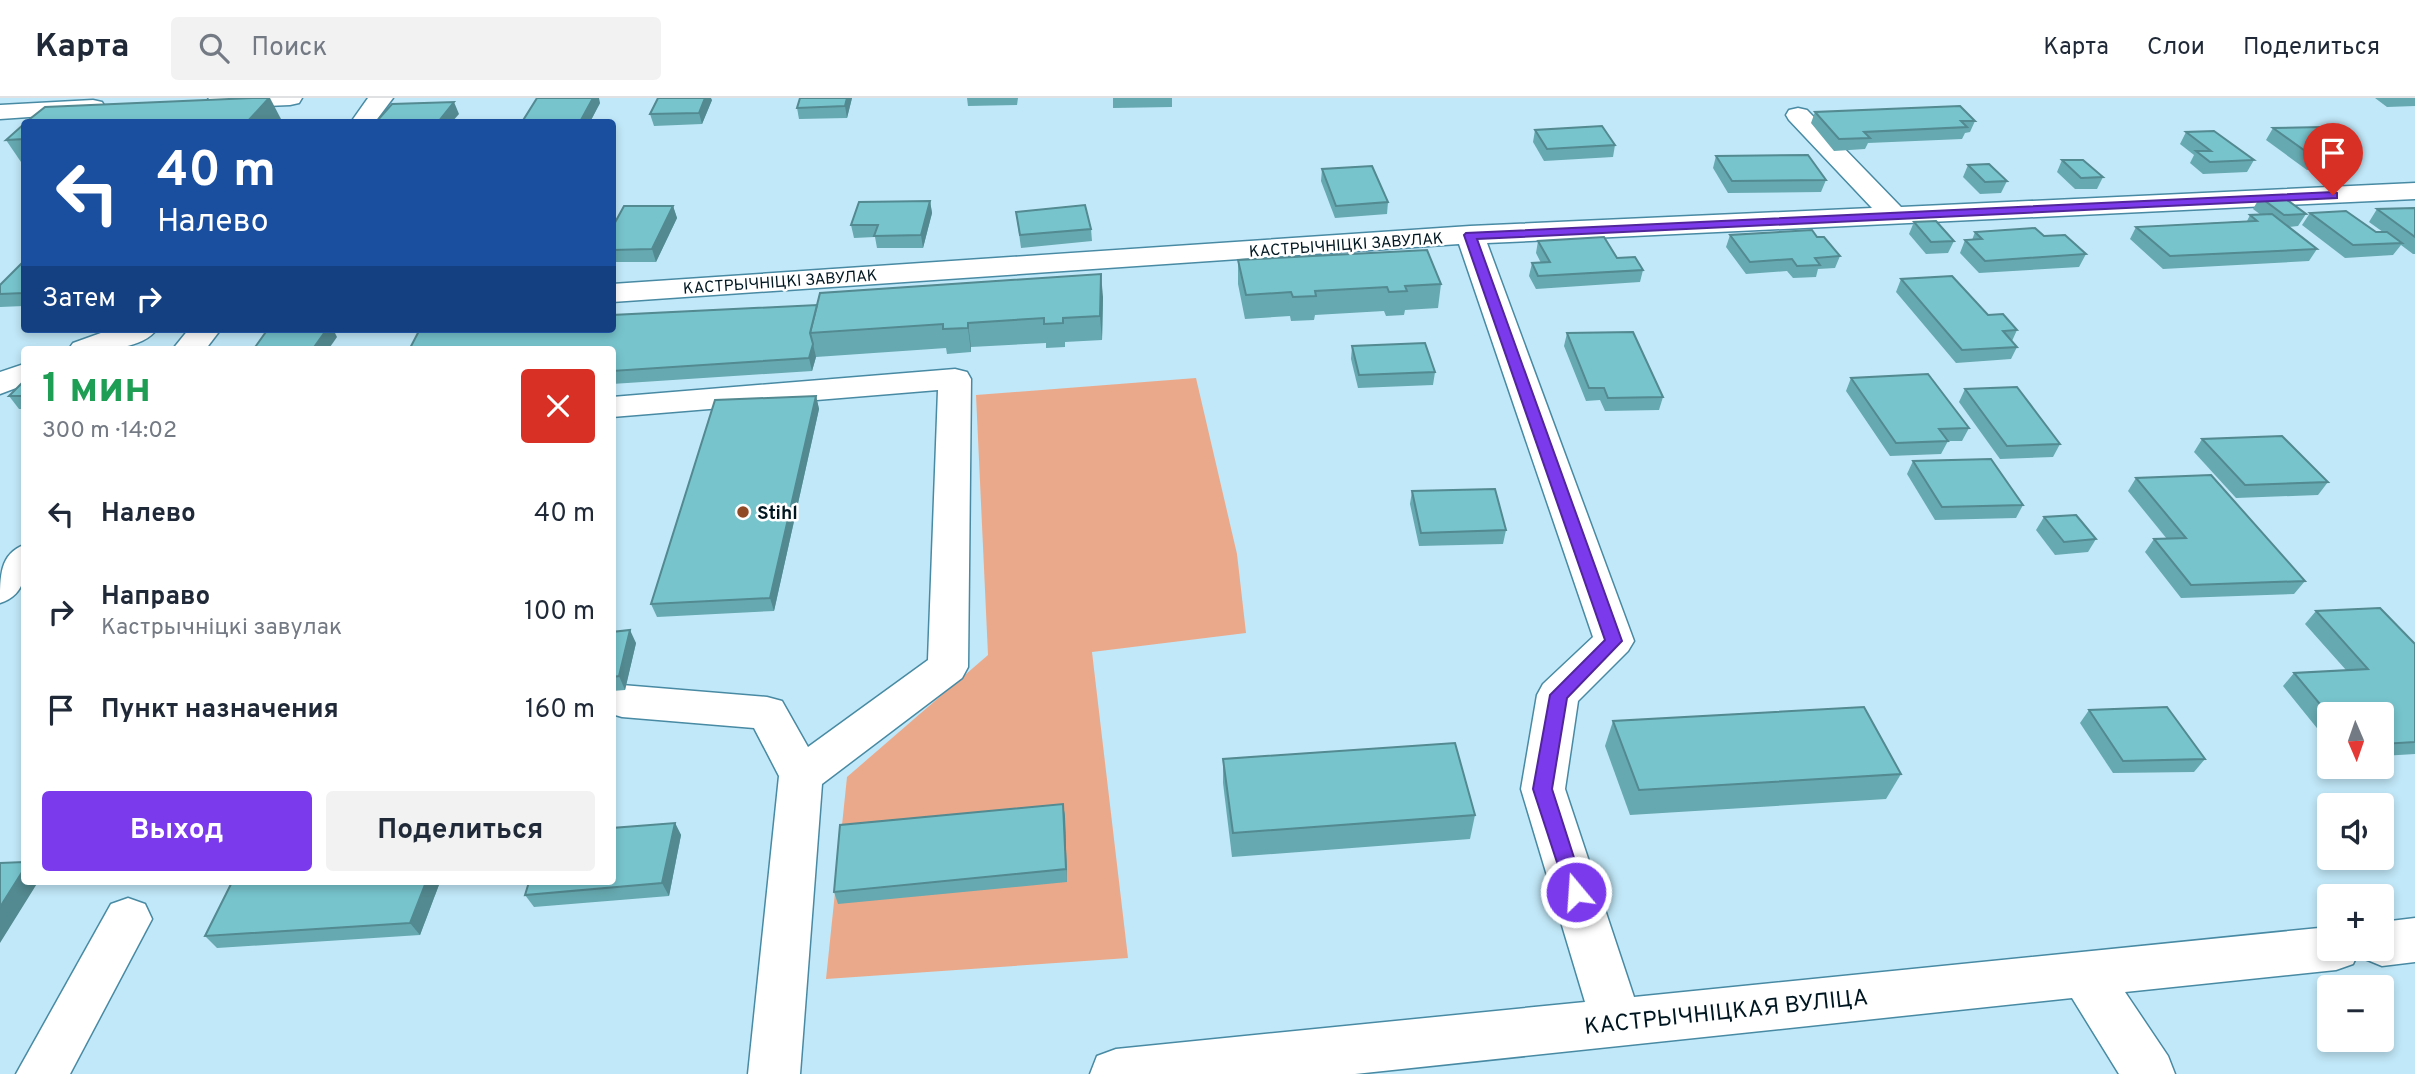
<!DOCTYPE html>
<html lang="ru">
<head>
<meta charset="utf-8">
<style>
  body { margin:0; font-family:Overpass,sans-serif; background:#f2f2f3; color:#1f2937; height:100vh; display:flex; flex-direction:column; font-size:26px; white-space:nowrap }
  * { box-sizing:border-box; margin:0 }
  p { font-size:23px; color:#747a83 }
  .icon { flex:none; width:38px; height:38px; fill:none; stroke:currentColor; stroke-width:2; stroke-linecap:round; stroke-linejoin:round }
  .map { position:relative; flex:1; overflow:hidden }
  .sheet { position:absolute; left:21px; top:248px; width:595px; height:539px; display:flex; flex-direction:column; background:#fff; border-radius:7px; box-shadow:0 4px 10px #0003 }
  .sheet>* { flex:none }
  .hud { position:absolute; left:21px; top:21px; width:595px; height:214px; border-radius:7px; box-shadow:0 4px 10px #0003; background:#1a4fa0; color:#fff; overflow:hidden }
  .needle { width:46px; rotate:178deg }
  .fabs { position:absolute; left:2317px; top:604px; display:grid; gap:14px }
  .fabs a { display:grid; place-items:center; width:77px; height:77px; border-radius:7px; background:#fff; box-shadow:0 4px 10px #0003; font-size:35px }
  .pin { position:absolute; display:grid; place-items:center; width:60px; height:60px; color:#fff; margin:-72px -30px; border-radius:50% 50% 50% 0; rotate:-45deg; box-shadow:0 0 7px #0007 }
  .pin .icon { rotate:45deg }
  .me { position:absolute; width:77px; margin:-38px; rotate:342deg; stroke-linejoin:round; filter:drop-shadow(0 0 5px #0008) }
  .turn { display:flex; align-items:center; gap:24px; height:147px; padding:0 21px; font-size:32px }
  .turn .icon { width:91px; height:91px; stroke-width:2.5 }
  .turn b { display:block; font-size:49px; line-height:60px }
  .then { display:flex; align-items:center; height:66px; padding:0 21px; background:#0003; gap:14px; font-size:26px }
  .round { display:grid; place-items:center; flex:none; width:74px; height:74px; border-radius:7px; background:#f2f2f3 }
  .head { display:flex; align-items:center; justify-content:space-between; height:119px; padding:0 21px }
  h1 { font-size:42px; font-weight:700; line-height:52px; color:#1e9e55 }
  .action { display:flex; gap:14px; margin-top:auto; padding:14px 21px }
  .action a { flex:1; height:80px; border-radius:7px; background:#7c3aed; color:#fff; font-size:28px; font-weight:700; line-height:80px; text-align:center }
  .action a+a { background:#f2f2f3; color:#1f2937 }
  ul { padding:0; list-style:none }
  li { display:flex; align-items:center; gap:21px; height:98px; padding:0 21px }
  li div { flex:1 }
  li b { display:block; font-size:26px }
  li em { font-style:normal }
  header { display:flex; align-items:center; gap:42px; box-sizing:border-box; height:98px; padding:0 35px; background:#fff; border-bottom:2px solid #e0e1e3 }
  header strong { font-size:33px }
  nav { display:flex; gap:38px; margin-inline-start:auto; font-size:24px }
  .search { width:490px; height:63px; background:#f2f2f3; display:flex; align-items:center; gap:18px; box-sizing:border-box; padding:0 24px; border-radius:7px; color:#747a83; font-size:26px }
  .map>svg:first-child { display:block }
  .green { fill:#eba98b }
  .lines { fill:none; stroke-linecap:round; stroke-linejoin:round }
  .minor-casing { stroke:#488aa3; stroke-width:3 }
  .minor { fill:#fff; fill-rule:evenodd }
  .wall { fill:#66a9b0 }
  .shaded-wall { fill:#538990 }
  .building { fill:#77c4cd; stroke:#538990; stroke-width:2 }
  .route { fill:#7c3aed; stroke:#51269a; stroke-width:2 }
  .poi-dot { fill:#904925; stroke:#fff; stroke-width:2.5 }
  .labels { text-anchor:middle; stroke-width:5; stroke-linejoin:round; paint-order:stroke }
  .far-street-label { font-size:16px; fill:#001721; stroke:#fff }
  .poi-label { font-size:19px; font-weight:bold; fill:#001721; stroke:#fff; text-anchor:start }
  .near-street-label { font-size:23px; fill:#001721; stroke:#fff }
</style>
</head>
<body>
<header>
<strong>Карта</strong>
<div class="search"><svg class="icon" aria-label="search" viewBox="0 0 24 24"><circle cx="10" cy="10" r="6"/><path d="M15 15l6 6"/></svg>Поиск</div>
<nav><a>Карта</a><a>Слои</a><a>Поделиться</a></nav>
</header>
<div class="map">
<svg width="2415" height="976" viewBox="0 0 2415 976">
  <rect width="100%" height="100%" fill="#c1e8f8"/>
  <path class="green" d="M1196,280L1237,456L1246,535L1092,554L1128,860L826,881L847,679L988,557L976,297Z"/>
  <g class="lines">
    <g class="minor-casing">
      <g id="minor">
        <path d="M209,0H302L299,5L290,7L219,10L210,8L207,3Z"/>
        <path d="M368,0H393L375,24H351Z"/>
        <path d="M93,2L102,4L105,9L102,14L0,21V7Z"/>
        <path d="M1798,10L1807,12L1901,109L2415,85V101L1487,145L1634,543L1628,553L1578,603L1565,691L1634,899L2329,829V850H2382V824L2415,820V864L2382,868L2365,861L2360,851L2353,866L2336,872L2125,894L2168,958L2175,976H2119L2072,900L1355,976H1090L1097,958L1116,951L1585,904L1521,691L1537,597L1543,586L1593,539L1459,146L612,204V186L1470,128L1872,110L1789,22L1786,17L1789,12Z"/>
        <path d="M112,231H157C141,254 93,252 68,252L73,245Z"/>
        <path d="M189,231H221L205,252H172Z"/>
        <path d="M24,266V287L0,296V274Z"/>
        <path d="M955,271L967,274L971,281L968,569L962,580L822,686L800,976H748L779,678L754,630L622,619L612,616V590L622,587L767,599L782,603L808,649L928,562L938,292L612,319V299Z"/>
        <path d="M24,447C26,472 28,496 0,505C0,478 0,456 24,447Z"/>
        <path d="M128,800L145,806L152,821L70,976H16L111,806Z"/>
      </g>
    </g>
    <use href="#minor" class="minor"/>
  </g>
  <g class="wall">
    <path d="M852,0L847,20L799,21L797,10Z"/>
    <path d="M967,0H1018L1017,7L968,8Z"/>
    <path d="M1113,0H1172V9L1113,10Z"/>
    <path d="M2375,0H2415V8L2387,9Z"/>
    <path d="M712,2L702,26L654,28L650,16Z"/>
    <path d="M600,5L590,24H522Z"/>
    <path d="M1815,14L1975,23L1970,34L1965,35L1962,41L1868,45L1865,51L1834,53L1811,25Z"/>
    <path d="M24,26V64H21L6,42Z"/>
    <path d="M2273,30L2337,39L2333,46L2351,58L2343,70L2307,72L2266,42Z"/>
    <path d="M1535,32L1615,47L1613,59L1544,63L1533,44Z"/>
    <path d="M2186,34L2254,62L2247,74L2203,76L2190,65L2194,57L2180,46Z"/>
    <path d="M1716,58L1826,82L1821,94L1728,95L1713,70Z"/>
    <path d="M2062,62L2103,79L2097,91H2075L2057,74Z"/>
    <path d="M1968,67L2007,83L2001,95L1980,96L1963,79Z"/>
    <path d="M1322,71L1388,104L1387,116L1335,120L1321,83Z"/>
    <path d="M2260,99L2306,116L2298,128L2289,129L2317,151L2309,163L2163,171L2130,141L2136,129L2247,123L2250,117H2261L2253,111Z"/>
    <path d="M930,103L932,115L923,150H877L875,139L854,140L851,127Z"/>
    <path d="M673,108L677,120L656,164H612V130Z"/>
    <path d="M2415,110V156H2413L2401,147L2393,157L2345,160L2302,127L2310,115L2376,134H2383L2369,124L2377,111Z"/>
    <path d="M1016,114L1091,131L1092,143L1021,150Z"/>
    <path d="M1914,124L1954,143L1948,155L1926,156L1909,136Z"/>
    <path d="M1975,134L2044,138L2086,156L2079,169L1979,175L1960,155L1965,142H1972Z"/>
    <path d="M1730,137L1817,139L1840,158L1835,170L1818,171L1816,179L1793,180L1787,173L1746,176L1726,149Z"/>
    <path d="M1538,143L1617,160L1643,172L1640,184L1536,191L1529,178L1532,165H1541L1536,155Z"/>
    <path d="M1238,162L1441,186L1438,210L1405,212L1404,217L1386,218L1384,213L1315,217L1314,222L1291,223L1290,218L1245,221L1238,186Z"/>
    <path d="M24,163V208L0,209V187Z"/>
    <path d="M1901,181L1988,217L2017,232L2012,243L2017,249L2011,261L1956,265L1896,194Z"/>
    <path d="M1103,199L1102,242L1065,244V249L1046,250V245L971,249V254L947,256L946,250L816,259L812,273L612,286V252Z"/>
    <path d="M1567,235L1663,299L1659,312L1605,313L1600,302L1586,303L1564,248Z"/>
    <path d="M1352,248L1435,274L1433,287L1358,290L1351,261Z"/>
    <path d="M1851,280L1969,330L1962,343H1948L1941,356L1890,358L1846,293Z"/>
    <path d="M24,283V311H19L9,298Z"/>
    <path d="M1965,291L2060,346L2053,359L2000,361L1959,304Z"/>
    <path d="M816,298L819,311L774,513L657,519L651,506Z"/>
    <path d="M2202,341L2328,384L2318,397L2236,400L2194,354Z"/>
    <path d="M1913,363L2023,407L2016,420L1935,422L1907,376Z"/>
    <path d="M2136,380L2305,483L2294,496L2181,500L2145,454L2154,441H2167L2128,393Z"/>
    <path d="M1412,393L1506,432L1503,446L1419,448L1410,406Z"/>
    <path d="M2044,419L2096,441L2088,454L2055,457L2036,432Z"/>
    <path d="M2316,513L2415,546V656L2382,658V616H2329V645L2283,588L2294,575L2346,572L2305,526Z"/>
    <path d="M612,534L636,545L625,592L612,593Z"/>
    <path d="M2089,612L2205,661L2194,674L2113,675L2080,625Z"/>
    <path d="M1613,623L1901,676L1886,701L1630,717L1605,648Z"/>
    <path d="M1223,661L1475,717L1470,741L1232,759L1223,685Z"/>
    <path d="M1063,706L1065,719L1067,784L838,806L834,794Z"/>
    <path d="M675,725L681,737L669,798L534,809L525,797Z"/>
    <path d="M232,784H440L420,837L217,850L205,838Z"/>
  </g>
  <g class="shaded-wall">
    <path d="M269,0H270L281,21L278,24H247Z"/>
    <path d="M593,0H599L600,5L590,24H582L581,22Z"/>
    <path d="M705,0H711L712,2L702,26L699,15Z"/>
    <path d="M847,0H852L847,20L845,8Z"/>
    <path d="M454,4L459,16L452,24H438Z"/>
    <path d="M930,103L932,115L923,150L921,137Z"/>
    <path d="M673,108L677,120L656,164L652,151Z"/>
    <path d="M1101,176L1103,199L1102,242L1100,218Z"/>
    <path d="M968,225L971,249V254L968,230Z"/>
    <path d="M327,231H333L337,239L328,252H312Z"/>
    <path d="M813,246L816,259L812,273L809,260Z"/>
    <path d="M816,298L819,311L774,513L770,500Z"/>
    <path d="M630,532L636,545L625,592L619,578Z"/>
    <path d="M1063,706L1065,719L1067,784L1066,771Z"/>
    <path d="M675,725L681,737L669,798L662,785Z"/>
    <path d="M24,771V784H38L0,845V809Z"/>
    <path d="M426,784H440L420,837L410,825Z"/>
  </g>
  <g class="building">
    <path d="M252,0H269L247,24H26L45,9Z"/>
    <path d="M537,0H593L581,22L522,24Z"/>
    <path d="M658,0H705L699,15L650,16Z"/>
    <path d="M800,0H847L845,8L797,10Z"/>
    <path d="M454,4L438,24H376L392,6Z"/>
    <path d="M1960,8L1975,23H1961L1967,29L1864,34L1870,40L1839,41L1815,14Z"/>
    <path d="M24,26V41L6,42Z"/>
    <path d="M1602,28L1615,47L1547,51L1535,32Z"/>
    <path d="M2323,29L2337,39H2323L2351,58L2315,60L2273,30Z"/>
    <path d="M2214,33L2254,62L2210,64L2196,53H2211L2186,34Z"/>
    <path d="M1808,57L1826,82L1732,83L1716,58Z"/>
    <path d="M2062,62H2083L2103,79L2081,80Z"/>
    <path d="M1989,66L2007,83L1985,84L1968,67Z"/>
    <path d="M1372,68L1388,104L1336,108L1322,71Z"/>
    <path d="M2282,98L2306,116L2284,117L2260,99Z"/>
    <path d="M930,103L921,137L874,138L878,127H851L859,104Z"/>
    <path d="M1085,107L1091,131L1020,137L1016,114Z"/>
    <path d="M624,108H673L652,151L612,152V130Z"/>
    <path d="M2415,110V139L2377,111Z"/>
    <path d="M2346,113L2376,134H2387L2402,145L2353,147L2310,115Z"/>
    <path d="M2272,116L2317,151L2170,158L2136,129L2257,123L2250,117Z"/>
    <path d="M1936,123L1954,143L1931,144L1914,124Z"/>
    <path d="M2035,130L2044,138L2065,137L2086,156L1985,163L1965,142L1982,141L1975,134Z"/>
    <path d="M1812,132L1817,139H1824L1840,158L1815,160L1820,167L1797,168L1792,161L1750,164L1730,137Z"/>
    <path d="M1604,139L1617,160L1635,159L1643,172L1538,178L1532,165L1550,164L1538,143Z"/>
    <path d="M1427,152L1441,186L1405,188L1407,193L1389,194L1387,189L1315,193L1316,198L1293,199L1291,194L1246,197L1238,162Z"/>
    <path d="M24,163V195L0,196V187Z"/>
    <path d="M1101,176L1100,218L1063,220V225L1044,226V220L968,225V230L943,231V226L810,235L820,195Z"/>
    <path d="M1952,178L1988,217L2003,216L2017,232L2003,233L2017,249L1962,252L1901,181Z"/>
    <path d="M817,207L810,235L813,246L809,260L612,273V252H409L420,231H612V217Z"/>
    <path d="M268,231H327L312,252H253Z"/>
    <path d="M1633,234L1663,299L1608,300L1604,290H1589L1567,235Z"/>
    <path d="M1425,245L1435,274L1359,277L1352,248Z"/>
    <path d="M1928,276L1969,330L1939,331L1948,343L1896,345L1851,280Z"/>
    <path d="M24,283V298H9Z"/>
    <path d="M2017,289L2060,346L2007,348L1965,291Z"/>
    <path d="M816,298L770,500L651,506L715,302Z"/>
    <path d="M2282,338L2328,384L2245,387L2202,341Z"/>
    <path d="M1991,361L2023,407L1942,409L1913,363Z"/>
    <path d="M2211,377L2305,483L2191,487L2154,441L2186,440L2136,380Z"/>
    <path d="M1495,391L1506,432L1421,435L1412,393Z"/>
    <path d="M2076,417L2096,441L2064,444L2044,419Z"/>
    <path d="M2380,510L2415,546V644L2382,646V616H2329V617L2294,575L2368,571L2316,513Z"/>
    <path d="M630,532L619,578L612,579V534Z"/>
    <path d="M1864,609L1901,676L1639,692L1613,623Z"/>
    <path d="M2167,609L2205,661L2123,663L2089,612Z"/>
    <path d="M1455,645L1475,717L1233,735L1223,661Z"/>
    <path d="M1063,706L1066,771L834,794L840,727Z"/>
    <path d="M675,725L662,785L525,797L529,784H612V730Z"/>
    <path d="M24,764V771L0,809V765Z"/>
    <path d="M232,784H426L410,825L205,838Z"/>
  </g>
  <path class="route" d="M2333,94L2337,95V100L1477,141L1622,543L1567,600L1552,691L1585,794L1582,801L1576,803L1569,801L1533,691L1550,597L1605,542L1464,137L1466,135Z"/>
  <circle class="poi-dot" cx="743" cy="414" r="7"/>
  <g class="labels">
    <g class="far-street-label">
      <text transform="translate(1346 146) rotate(-4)" y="6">КАСТРЫЧНІЦКІ ЗАВУЛАК</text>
      <text transform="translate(780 183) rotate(-4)" y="6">КАСТРЫЧНІЦКІ ЗАВУЛАК</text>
    </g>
    <g class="poi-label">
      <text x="757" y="421">Stihl</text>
    </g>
    <g class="near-street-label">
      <text transform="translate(1726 913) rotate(-6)" y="8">КАСТРЫЧНІЦКАЯ ВУЛІЦА</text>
    </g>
  </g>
</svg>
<div class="fabs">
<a><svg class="needle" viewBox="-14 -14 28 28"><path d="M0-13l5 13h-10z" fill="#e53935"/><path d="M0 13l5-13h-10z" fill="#747a83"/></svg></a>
<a><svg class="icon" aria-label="sound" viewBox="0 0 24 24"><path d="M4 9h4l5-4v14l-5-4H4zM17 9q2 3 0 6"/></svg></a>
<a>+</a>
<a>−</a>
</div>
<div class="pin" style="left:2333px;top:97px;background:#d93025"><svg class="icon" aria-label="arrive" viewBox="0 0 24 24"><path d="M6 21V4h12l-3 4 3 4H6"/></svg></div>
<svg class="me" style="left:1576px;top:794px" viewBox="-20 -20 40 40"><circle r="17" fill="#7c3aed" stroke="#fff" stroke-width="3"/><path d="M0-11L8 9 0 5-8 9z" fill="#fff"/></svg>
<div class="hud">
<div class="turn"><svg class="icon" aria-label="left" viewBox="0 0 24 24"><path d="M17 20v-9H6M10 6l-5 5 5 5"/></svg><div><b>40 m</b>Налево</div></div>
<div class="then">Затем<svg class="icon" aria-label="right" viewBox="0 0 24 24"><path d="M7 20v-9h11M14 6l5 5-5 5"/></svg></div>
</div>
<section class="sheet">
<div class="head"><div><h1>1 мин</h1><p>300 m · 14:02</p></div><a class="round" style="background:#d93025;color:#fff"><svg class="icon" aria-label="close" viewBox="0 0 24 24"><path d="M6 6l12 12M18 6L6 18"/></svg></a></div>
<ul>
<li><svg class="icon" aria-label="left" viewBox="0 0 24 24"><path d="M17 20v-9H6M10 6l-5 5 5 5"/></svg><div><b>Налево</b></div><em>40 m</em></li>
<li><svg class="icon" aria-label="right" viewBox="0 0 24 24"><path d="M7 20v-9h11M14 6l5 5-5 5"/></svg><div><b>Направо</b><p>Кастрычніцкі завулак</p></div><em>100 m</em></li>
<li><svg class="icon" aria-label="arrive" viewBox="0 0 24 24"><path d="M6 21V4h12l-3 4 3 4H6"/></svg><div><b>Пункт назначения</b></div><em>160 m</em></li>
</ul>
<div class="action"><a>Выход</a><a>Поделиться</a></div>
</section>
</div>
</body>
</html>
